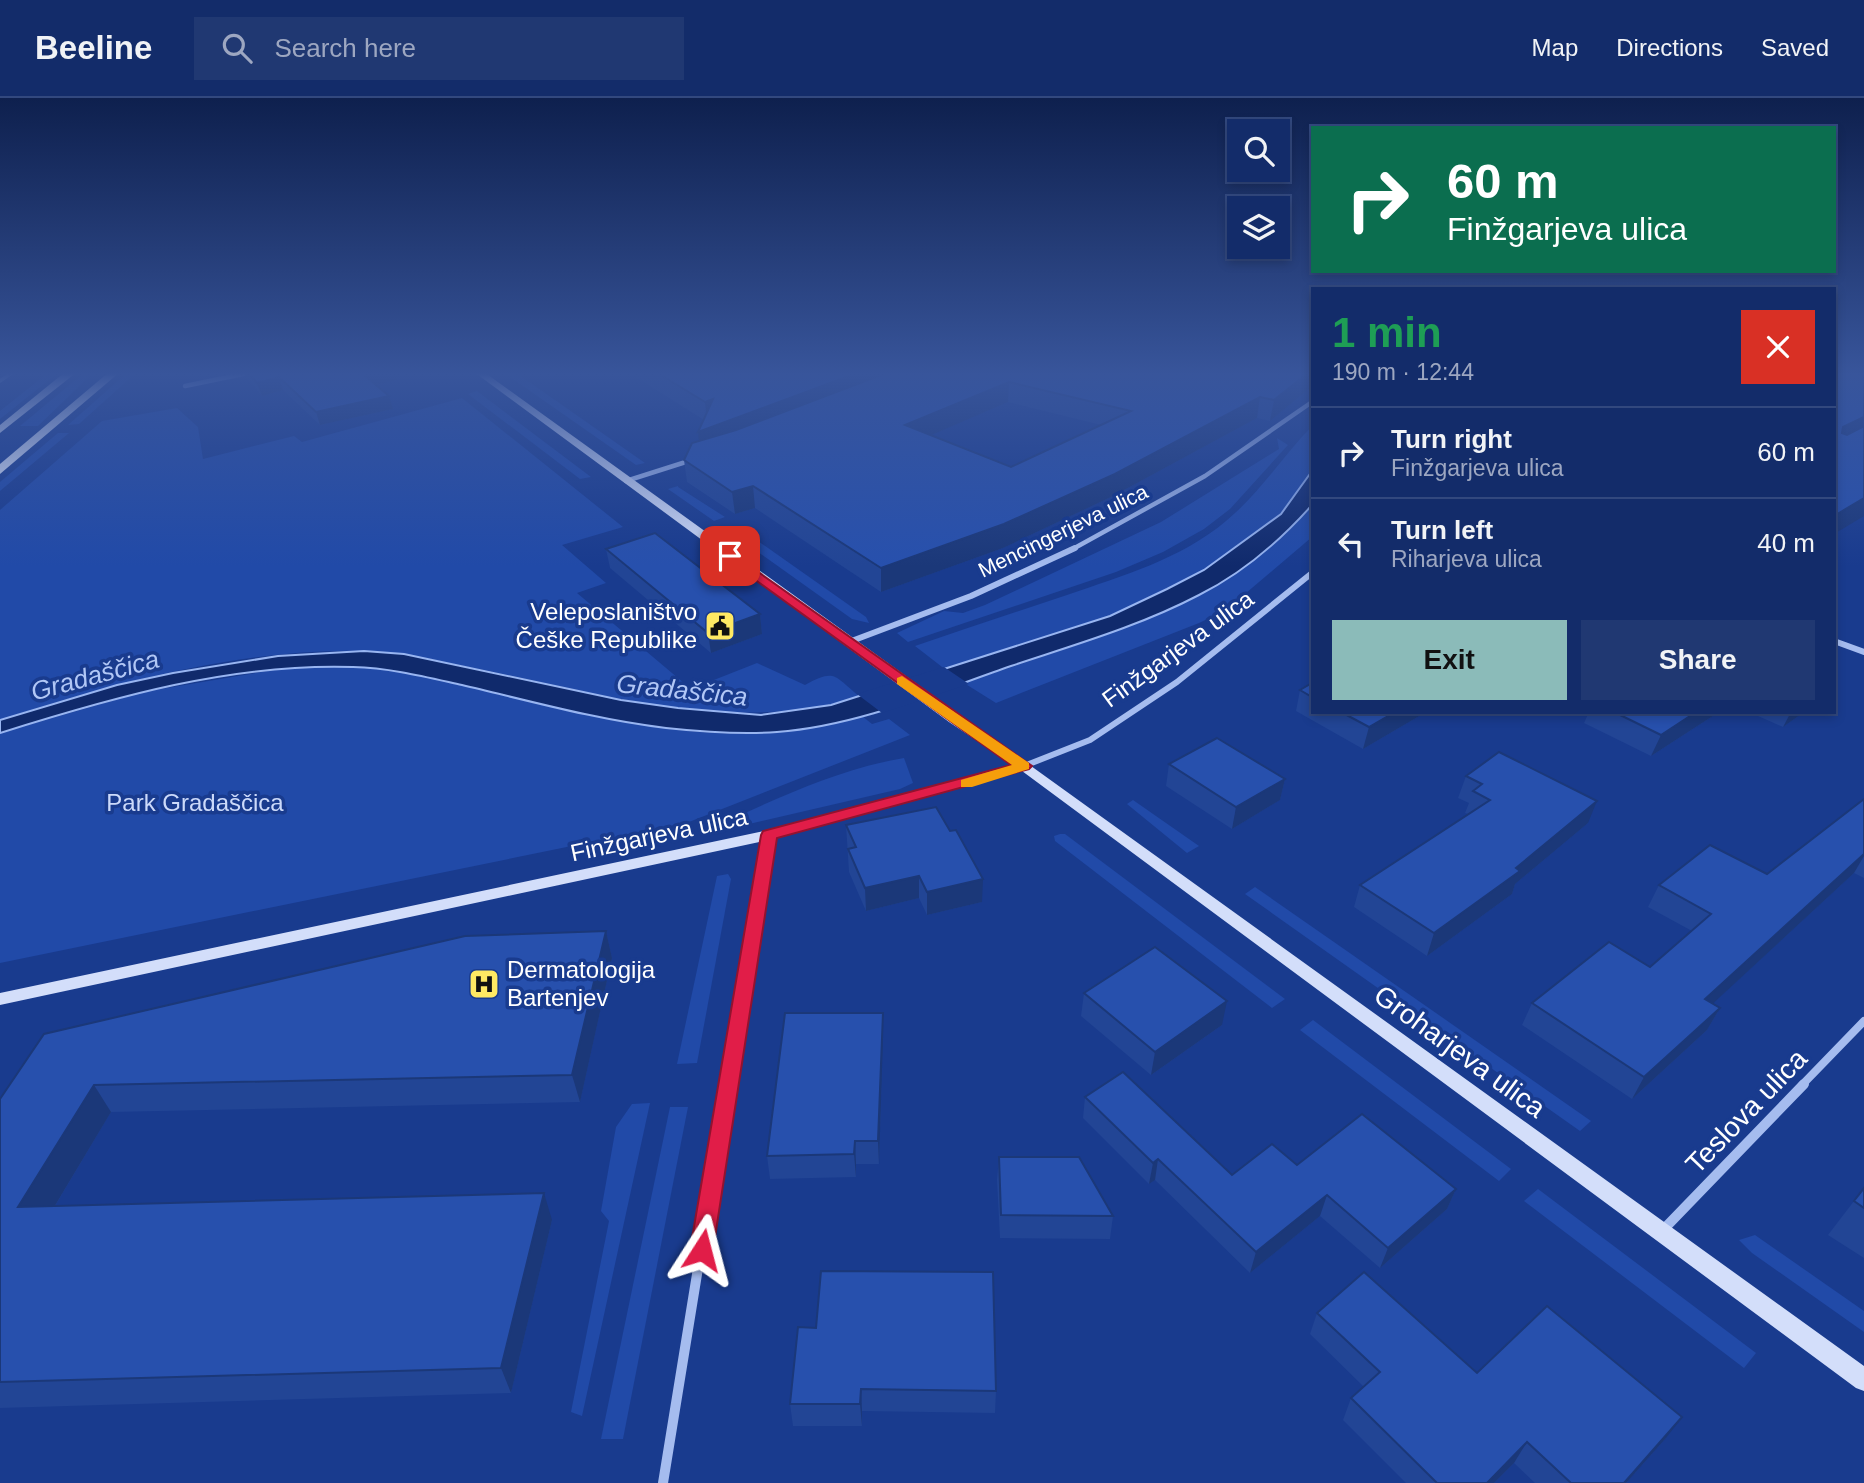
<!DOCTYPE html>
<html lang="en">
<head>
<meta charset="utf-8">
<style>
  body { margin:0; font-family:Arial,sans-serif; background:#203872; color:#f1f3f6; height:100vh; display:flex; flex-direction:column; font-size:26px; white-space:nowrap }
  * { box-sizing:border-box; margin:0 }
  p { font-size:23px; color:#9da7c1 }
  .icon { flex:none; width:38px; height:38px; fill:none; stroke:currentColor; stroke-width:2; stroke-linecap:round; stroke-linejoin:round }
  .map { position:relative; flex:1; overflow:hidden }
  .panel { position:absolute; left:1311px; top:189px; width:525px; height:427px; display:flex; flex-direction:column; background:#132c6a; border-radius:0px; box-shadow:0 4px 10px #0003,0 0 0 2px #32487e }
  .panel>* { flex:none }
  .guide { position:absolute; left:1311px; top:28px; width:525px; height:147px; border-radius:0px; box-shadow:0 4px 10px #0003,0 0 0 2px #32487e; background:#0b6e4f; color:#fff; overflow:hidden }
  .controls { position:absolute; left:1227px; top:21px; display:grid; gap:14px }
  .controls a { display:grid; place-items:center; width:63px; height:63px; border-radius:0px; background:#132c6a; box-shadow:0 4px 10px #0003,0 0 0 2px #32487e; font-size:35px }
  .pin { position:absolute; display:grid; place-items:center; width:60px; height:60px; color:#fff; margin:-30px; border-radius:14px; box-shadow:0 4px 10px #0006 }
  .me { position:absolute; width:77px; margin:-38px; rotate:9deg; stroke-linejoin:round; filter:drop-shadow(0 0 5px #0008) }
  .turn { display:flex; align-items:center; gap:24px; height:147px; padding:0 21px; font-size:32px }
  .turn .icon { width:91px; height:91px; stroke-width:2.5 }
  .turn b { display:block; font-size:49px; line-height:60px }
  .round { display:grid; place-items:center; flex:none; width:74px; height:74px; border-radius:0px; background:#203872 }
  .head { display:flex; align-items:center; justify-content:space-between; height:119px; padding:0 21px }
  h1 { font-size:42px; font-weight:700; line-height:52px; color:#1e9e55 }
  .button { display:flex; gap:14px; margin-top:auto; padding:14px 21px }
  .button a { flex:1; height:80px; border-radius:0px; background:#8bbbb9; color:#111; font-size:28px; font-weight:700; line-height:80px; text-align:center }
  .button a+a { background:#203872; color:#f1f3f6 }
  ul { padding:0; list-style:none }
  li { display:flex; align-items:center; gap:21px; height:91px; padding:0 21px; border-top:2px solid #32487e }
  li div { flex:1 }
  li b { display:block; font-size:26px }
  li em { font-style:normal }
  header { display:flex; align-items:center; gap:42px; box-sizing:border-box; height:98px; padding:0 35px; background:#132c6a; border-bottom:2px solid #32487e }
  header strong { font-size:33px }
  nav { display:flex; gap:38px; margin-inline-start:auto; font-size:24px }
  .search { width:490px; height:63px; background:#203872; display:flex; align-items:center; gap:18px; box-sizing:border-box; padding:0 24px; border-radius:0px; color:#9da7c1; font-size:26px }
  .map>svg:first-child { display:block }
  .green { fill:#214aa8 }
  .water { fill:#102a6c; stroke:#98b5f1; stroke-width:2 }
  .pier { fill:#193b8e }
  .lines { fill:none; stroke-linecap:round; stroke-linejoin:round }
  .lane { stroke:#a5bcef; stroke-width:3.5 }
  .street-far3 { stroke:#a5bcef; stroke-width:4.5 }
  .street-far2 { stroke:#a5bcef; stroke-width:6 }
  .street-far1 { stroke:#a5bcef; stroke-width:8 }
  .street { stroke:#a5bcef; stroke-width:10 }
  .secondary { fill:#d3defa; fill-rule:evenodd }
  .primary { fill:#edf2ff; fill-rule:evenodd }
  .wall { fill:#224595; fill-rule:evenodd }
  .shaded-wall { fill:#1b3879 }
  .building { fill:#2750ad; stroke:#1b3879; stroke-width:2; fill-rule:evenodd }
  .route { fill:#e11d48; stroke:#92132f; stroke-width:2 }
  .slow { fill:#f59e0b }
  .labels { text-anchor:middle; stroke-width:7; stroke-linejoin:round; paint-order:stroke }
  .far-street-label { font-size:21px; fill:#fff; stroke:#193b8e }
  .poi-label { font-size:24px; fill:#fff; stroke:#193b8e; text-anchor:end }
  .street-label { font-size:24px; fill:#fff; stroke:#193b8e }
  .park-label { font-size:24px; fill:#ccdafa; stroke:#193b8e }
  .water-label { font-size:26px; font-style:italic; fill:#b1c7f6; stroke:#193b8e }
  .near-street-label { font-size:28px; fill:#fff; stroke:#193b8e }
</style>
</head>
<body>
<header>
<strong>Beeline</strong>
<div class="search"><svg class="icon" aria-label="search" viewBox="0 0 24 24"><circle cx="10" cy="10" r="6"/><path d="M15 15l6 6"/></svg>Search here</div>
<nav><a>Map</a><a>Directions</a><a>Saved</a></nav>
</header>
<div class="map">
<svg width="1864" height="1385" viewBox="0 0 1864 1385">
  <rect width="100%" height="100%" fill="#193b8e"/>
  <g class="green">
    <path d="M49,274H59L0,321V313Z"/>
    <path d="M85,274H94L38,328H20Z"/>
    <path d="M128,274H137L79,326L68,327Z"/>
    <path d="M503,274H515L645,365L636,367Z"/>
    <path d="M477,293L591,379L580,381L468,296Z"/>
    <path d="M462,300L623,429L562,447L606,485L577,495L691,591L757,565L805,587C836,570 834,578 860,599C724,638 602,594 468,569C434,562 399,553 364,553C244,550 113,585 0,622V412L102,323L177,310L198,329L203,361L294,338L302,344Z"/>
    <path d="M1312,328V373L1281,416L1204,472L1110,518L946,572L915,548C965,531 1016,514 1067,497C1122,478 1181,461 1226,423C1260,395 1282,359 1312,328Z"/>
    <path d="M58,335H69L0,393V384Z"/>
    <path d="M1277,340L1288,347L1230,411L1204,431L1163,454L1116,474L908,544L897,535L944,513L963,515L985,507L1161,424L1279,351Z"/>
    <path d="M678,388V389L725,419L714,423L668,391Z"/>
    <path d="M1312,407V439L1226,512L1199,525L996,605L964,585C1090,541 1220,510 1312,407Z"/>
    <path d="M748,436L866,519L869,525L852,521L737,439Z"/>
    <path d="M291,569C324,571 358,565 392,571C519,594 647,646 779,634C807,632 834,624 862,618L872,626L889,621L910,637L689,724L0,865V635L143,594Z"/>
    <path d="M904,660L913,685L900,691L715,734L714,729C776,701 838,671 904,660Z"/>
    <path d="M1133,702L1199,748L1187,755L1127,706Z"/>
    <path d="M1060,736H1065L1285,901L1272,910L1055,743L1054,738Z"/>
    <path d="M728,776L731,781L697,965L677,966L717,778Z"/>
    <path d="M1255,789L1591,1023L1580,1033L1245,796Z"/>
    <path d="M1313,922L1511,1071L1499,1083L1300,932Z"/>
    <path d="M650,1005L582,1318L571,1314L609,1123L601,1113L616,1029L632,1006Z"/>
    <path d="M670,1009H688L623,1341H601Z"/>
    <path d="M1538,1091L1756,1255L1744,1270L1524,1103Z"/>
    <path d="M1755,1137L1864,1213V1234L1752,1155L1739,1142Z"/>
  </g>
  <path class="water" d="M1312,373V407C1280,443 1243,475 1199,497C1140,528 1074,547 1011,568C936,594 857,628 777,634C741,637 703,634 666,630C598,622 530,603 462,587C426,579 391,570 353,569C233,565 114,599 0,635V622L117,587L173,575L278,558L364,553L404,556L621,602L678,610L761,617L831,607L1110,518L1167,491L1204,472L1281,416Z"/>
  <path class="pier" d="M944,569L969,586L882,615L857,596Z"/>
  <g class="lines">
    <path class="lane" d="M0,283L13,274"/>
    <g class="street-far3">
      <path d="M185,288L253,274"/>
      <path d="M626,383L692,362"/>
      <path d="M1071,452L1205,378L1312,304"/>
    </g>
    <g class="street-far2">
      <path d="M1834,543L1864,554"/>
      <path d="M849,544L971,498L1075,450"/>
      <path d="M1024,668L1090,642L1177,584L1312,475"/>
    </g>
    <g class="street-far1">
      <path d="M728,987L769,737"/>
      <path d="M1802,987L1864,923"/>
    </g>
    <g class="street">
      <path d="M1661,1134L1804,986"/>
      <path d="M663,1385L728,986"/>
    </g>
    <path class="secondary" d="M474,274H484L1864,1268V1293L1856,1290L1022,673L769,742L0,907V895L769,732L1013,667L949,624Z"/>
    <g class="primary">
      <path d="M65,274H77L0,335V327Z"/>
      <path d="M109,274H120L0,376V366Z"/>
    </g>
  </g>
  <g class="wall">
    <path d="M245,274H395L397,282L376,287L393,311L320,327L283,292L262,298L247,280Z"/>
    <path d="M628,274H1312L1270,323L1257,320L1113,398L1003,450L881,494L755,410L735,416L687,384L684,362L699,343L704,322ZM1008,304L1101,327L1011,369L931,337Z"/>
    <path d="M606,451L760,516L762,536L711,555L610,470Z"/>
    <path d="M1312,585V614H1421V617L1363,651L1296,613L1300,592Z"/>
    <path d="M1589,614H1719L1651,658L1584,625Z"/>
    <path d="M1749,614H1804L1783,629Z"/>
    <path d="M1169,666L1285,681L1280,702L1232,731L1166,688Z"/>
    <path d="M1466,678L1588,725L1515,786L1512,796L1427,858L1354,809L1360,787L1468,716L1465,715L1469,705L1458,700Z"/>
    <path d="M1864,701V780L1854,775L1712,906L1720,910L1707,932L1632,1001L1522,927L1532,905L1650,869L1692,833L1648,809L1659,787L1767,776Z"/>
    <path d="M846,727L982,804L927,817L919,800L866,813L849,774Z"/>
    <path d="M606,833L612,860L580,1004L111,1014L55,1108L552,1122L511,1295L0,1310V1001Z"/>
    <path d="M1084,895L1222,927L1151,977L1081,918Z"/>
    <path d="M883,915V938L879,1066H856V1079L770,1081L767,1058Z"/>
    <path d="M1085,999L1232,1077L1297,1067L1456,1091L1447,1111L1380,1170L1320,1118L1250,1175L1155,1082L1149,1086L1083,1020Z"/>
    <path d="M999,1059L1113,1118L1110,1141L1000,1140L997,1082Z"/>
    <path d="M1864,1090V1160L1828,1137Z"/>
    <path d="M1317,1215L1477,1275L1666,1340L1626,1385H1535L1514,1365L1494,1385H1406L1343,1322L1351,1300L1364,1289L1310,1236Z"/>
    <path d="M798,1229L996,1293L995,1315L862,1313V1328H793L790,1306Z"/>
  </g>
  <g class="shaded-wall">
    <path d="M371,274H395L397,282L367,289L363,276Z"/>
    <path d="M860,274H913L700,355L698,334Z"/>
    <path d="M1309,274H1312V288L1270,323L1274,302Z"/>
    <path d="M279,279L283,292L262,298L257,285Z"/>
    <path d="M1009,284L1008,304L906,348L905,327Z"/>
    <path d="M389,298L393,311L320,327L316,314Z"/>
    <path d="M1260,299L1257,320L1113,398L1003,450L881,494V470Z"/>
    <path d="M713,301L707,324L705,304Z"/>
    <path d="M1864,319V337L1834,352L1843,329Z"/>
    <path d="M753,388L755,410L735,416L732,394Z"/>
    <path d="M1864,400V418L1834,436V418Z"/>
    <path d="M760,516L762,536L711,555L708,535Z"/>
    <path d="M1395,614H1421V617L1363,651L1369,629Z"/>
    <path d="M1696,614H1719L1651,658L1661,637Z"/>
    <path d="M1791,614H1804L1783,629Z"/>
    <path d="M1285,681L1280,702L1232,731L1236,709Z"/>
    <path d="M1597,703L1588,725L1515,786L1512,796L1427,858L1434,835L1516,770Z"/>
    <path d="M1864,756V758L1854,775L1693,924L1705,901Z"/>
    <path d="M919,778V800L866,813L865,790Z"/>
    <path d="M983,781L982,804L927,817V794Z"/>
    <path d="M606,833L612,860L580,1004L572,977Z"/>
    <path d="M1227,903L1222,927L1151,977L1155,954Z"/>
    <path d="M1720,910L1707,932L1632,1001L1644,979Z"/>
    <path d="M883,915V938L879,1066L878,1043Z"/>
    <path d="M94,987L111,1014L38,1136L18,1109Z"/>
    <path d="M855,1043L856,1066V1079L854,1056Z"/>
    <path d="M1158,1061L1155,1082L1149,1086L1153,1065Z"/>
    <path d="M1456,1091L1447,1111L1380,1170L1388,1150Z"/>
    <path d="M544,1095L552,1122L511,1295L501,1270Z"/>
    <path d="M1327,1097L1320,1118L1250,1175L1256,1154Z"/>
    <path d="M861,1291L862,1313V1328L860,1306Z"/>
    <path d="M1682,1319L1666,1340L1626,1385H1624Z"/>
    <path d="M1527,1344L1514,1365L1494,1385H1487Z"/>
  </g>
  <g class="building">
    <path d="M248,274H371L363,276L389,298L316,314L279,279L257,285Z"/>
    <path d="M656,274H860L698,334L713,301L705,304Z"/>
    <path d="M889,274H1309L1274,302L1260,299L1115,376L1004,426L881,470L753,388L732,394L684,362L692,345L736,332ZM1009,284L1131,313L1011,369L905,327Z"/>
    <path d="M1834,274H1864V319L1843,329L1842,335L1847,337L1864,328V400L1834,418Z"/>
    <path d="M655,435L760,516L708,535L606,451Z"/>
    <path d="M1312,585V599L1300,592Z"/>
    <path d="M1341,614H1395L1369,629Z"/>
    <path d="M1614,614H1696L1661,637Z"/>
    <path d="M1217,640L1285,681L1236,709L1169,666Z"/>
    <path d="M1499,654L1597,703L1516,770L1520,773L1434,835L1360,787L1490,702L1473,693L1482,686L1466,678Z"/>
    <path d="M1864,701V756L1705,901L1720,910L1644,979L1532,905L1609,844L1650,869L1711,816L1659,787L1710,747L1767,776Z"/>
    <path d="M936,709L950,733L956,732L983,781L927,794L919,778L865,790L848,751L856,749L846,727Z"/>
    <path d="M606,833L572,977L94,987L18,1109L544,1095L501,1270L0,1284V1001L44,936L465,838Z"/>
    <path d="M1155,849L1227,903L1155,954L1084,895Z"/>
    <path d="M785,915H883L878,1043H855L854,1056L767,1058Z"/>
    <path d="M1123,974L1232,1077L1272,1046L1297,1067L1362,1016L1456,1091L1388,1150L1327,1097L1256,1154L1158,1061L1153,1065L1085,999Z"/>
    <path d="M999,1059H1079L1113,1118L1001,1117Z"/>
    <path d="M1864,1090V1110L1854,1103Z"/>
    <path d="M821,1173L993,1174L996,1293L861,1291L860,1306H790L798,1229L816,1230Z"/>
    <path d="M1364,1174L1477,1275L1547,1208L1682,1319L1624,1385H1571L1527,1344L1487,1385H1437L1351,1300L1380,1274L1317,1215Z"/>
  </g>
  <linearGradient id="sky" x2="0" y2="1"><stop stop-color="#0e204e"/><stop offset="0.59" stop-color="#38559b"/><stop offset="1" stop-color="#38559b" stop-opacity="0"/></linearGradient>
  <rect width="1864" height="468" fill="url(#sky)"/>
  <path class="route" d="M730,454L1032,668L1029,671L777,740L713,1152L710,1159L702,1162L693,1159L690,1152L761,737L763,733L1011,667L725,460L724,458Z"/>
  <path class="slow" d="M902,578L1029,665V671L972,689H961V682L1012,667L897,586V580Z"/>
  <defs>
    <g id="civic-square" transform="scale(1.575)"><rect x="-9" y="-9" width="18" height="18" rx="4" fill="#ffe963" stroke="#193b8e"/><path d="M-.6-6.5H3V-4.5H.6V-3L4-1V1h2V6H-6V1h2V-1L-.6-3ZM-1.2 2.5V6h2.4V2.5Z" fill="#111"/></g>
    <g id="hospital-square" transform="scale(1.575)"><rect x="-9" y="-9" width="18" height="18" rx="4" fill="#ffe963" stroke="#193b8e"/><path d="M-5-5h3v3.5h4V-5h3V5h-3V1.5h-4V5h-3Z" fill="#111"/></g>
  </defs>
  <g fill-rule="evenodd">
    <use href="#civic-square" x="720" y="528"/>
    <use href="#hospital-square" x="484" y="886"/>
  </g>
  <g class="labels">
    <g class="far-street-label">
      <text transform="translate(1063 433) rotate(-26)" y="7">Mencingerjeva ulica</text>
    </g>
    <g class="poi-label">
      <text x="697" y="522">Veleposlaništvo<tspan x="697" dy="28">Češke Republike</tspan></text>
      <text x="507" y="880" text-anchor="start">Dermatologija<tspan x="507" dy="28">Bartenjev</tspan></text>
    </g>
    <g class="street-label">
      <text transform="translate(1178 551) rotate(-36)" y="8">Finžgarjeva ulica</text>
      <text transform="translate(659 737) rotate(-12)" y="8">Finžgarjeva ulica</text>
    </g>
    <g class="park-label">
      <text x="195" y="713">Park Gradaščica</text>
    </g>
    <g class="water-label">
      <text transform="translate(95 577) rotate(-15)" y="9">Gradaščica</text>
      <text transform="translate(682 592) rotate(6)" y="9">Gradaščica</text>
    </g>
    <g class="near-street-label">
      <text transform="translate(1460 953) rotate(36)" y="10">Groharjeva ulica</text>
      <text transform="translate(1746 1013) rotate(-46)" y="10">Teslova ulica</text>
    </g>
  </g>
</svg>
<div class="controls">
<a><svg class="icon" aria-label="search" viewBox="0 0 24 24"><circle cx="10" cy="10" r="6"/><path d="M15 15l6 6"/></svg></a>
<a><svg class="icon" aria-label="layers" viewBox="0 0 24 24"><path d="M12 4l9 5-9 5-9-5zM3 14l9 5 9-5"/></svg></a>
</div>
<div class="pin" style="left:730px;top:458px;background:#d93025"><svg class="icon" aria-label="arrive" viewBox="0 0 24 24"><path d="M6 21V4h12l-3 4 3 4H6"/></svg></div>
<svg class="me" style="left:702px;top:1152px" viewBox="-20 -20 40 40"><path d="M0-17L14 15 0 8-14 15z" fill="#e11d48" stroke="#fff" stroke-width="4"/></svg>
<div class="guide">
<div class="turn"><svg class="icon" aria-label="right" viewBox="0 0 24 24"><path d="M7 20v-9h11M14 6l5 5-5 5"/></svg><div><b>60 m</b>Finžgarjeva ulica</div></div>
</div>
<section class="panel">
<div class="head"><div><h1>1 min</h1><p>190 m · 12:44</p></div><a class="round" style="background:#d93025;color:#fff"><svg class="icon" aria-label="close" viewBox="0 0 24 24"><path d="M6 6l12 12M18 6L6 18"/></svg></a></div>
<ul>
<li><svg class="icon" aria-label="right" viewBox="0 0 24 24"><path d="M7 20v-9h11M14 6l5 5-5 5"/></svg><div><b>Turn right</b><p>Finžgarjeva ulica</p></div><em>60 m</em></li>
<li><svg class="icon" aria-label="left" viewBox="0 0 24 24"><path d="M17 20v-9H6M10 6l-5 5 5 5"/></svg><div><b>Turn left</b><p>Riharjeva ulica</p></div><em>40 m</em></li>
</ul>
<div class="button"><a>Exit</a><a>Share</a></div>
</section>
</div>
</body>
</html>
